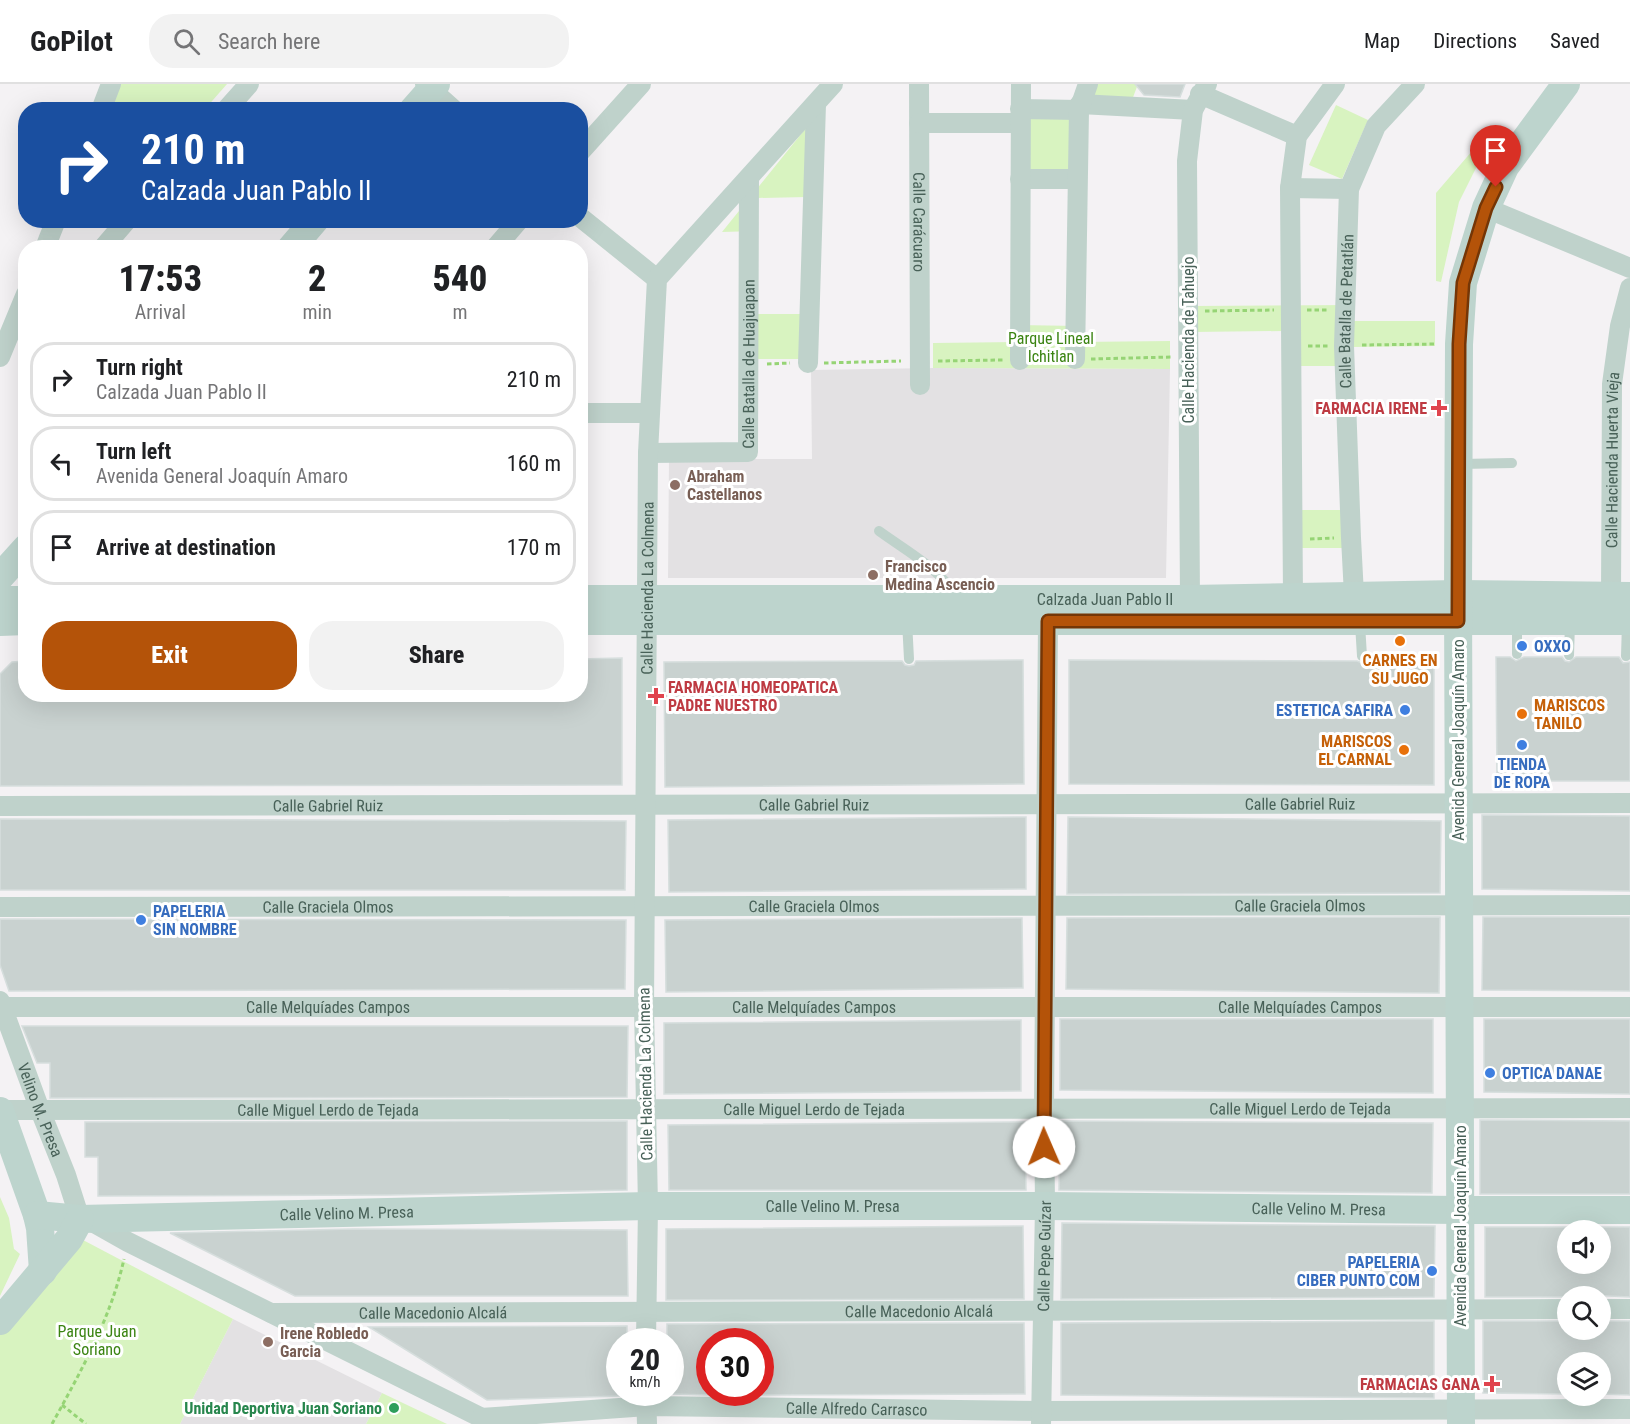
<!DOCTYPE html>
<html lang="en">
<head>
<meta charset="utf-8">
<style>
  body { margin:0; font-family:"Roboto Condensed",sans-serif; background:#f2f2f2; color:#202124; height:100vh; display:flex; flex-direction:column; font-size:22px; white-space:nowrap }
  * { box-sizing:border-box; margin:0 }
  p { font-size:20px; color:#757577 }
  .icon { flex:none; width:33px; height:33px; fill:none; stroke:currentColor; stroke-width:2; stroke-linecap:round; stroke-linejoin:round }
  .map { position:relative; flex:1; overflow:hidden }
  .panel { position:absolute; left:18px; top:156px; width:570px; height:462px; display:flex; flex-direction:column; background:#fff; border-radius:24px; box-shadow:0 6px 24px #0002 }
  .panel>* { flex:none }
  .hud { position:absolute; left:18px; top:18px; width:570px; height:126px; border-radius:24px; box-shadow:0 6px 24px #0002; background:#1a4fa0; color:#fff; overflow:hidden }
  .buttons { position:absolute; left:1557px; top:1136px; display:grid; gap:12px }
  .buttons a { display:grid; place-items:center; width:54px; height:54px; border-radius:50%; background:#fff; box-shadow:0 6px 24px #0002; font-size:30px }
  .speed { position:absolute; left:606px; top:1244px; display:flex; gap:12px; font-size:30px; font-weight:700; text-align:center }
  .speed>* { display:grid; place-content:center; width:78px; height:78px; border-radius:50%; background:#fff; box-shadow:0 6px 24px #0002; line-height:1 }
  .speed small { font-size:15px; font-weight:400 }
  .speed .limit { border:9px solid #d22; background:#fff; color:#111 }
  .pin { position:absolute; display:grid; place-items:center; width:51px; height:51px; color:#fff; margin:-62px -26px; border-radius:50% 50% 50% 0; rotate:-45deg; box-shadow:0 0 6px #0007 }
  .pin .icon { rotate:45deg }
  .me { position:absolute; width:66px; margin:-33px; rotate:359deg; stroke-linejoin:round; filter:drop-shadow(0 0 4px #0008) }
  .turn { display:flex; align-items:center; gap:21px; height:126px; padding:0 24px; font-size:27px }
  .turn .icon { width:78px; height:78px; stroke-width:2.5 }
  .turn b { display:block; font-size:42px; line-height:51px }
  .eta { display:flex; justify-content:space-evenly; align-items:center; height:102px; text-align:center }
  .eta b { font-size:36px; font-weight:800; line-height:42px }
  .cta { display:flex; gap:12px; margin-top:auto; padding:12px 24px }
  .cta a { flex:1; height:69px; border-radius:24px; background:#b45309; color:#fff; font-size:24px; font-weight:800; line-height:69px; text-align:center }
  .cta a+a { background:#f2f2f2; color:#202124 }
  ul { padding:0; list-style:none }
  li { display:flex; align-items:center; gap:18px; height:75px; margin:0 12px 9px; padding:0 12px; border:3px solid #e0e0e0; border-radius:24px }
  li div { flex:1 }
  li b { display:block; font-size:22px }
  li em { font-style:normal }
  header { display:flex; align-items:center; gap:36px; box-sizing:border-box; height:84px; padding:0 30px; background:#fff; border-bottom:2px solid #e0e0e0 }
  header strong { font-size:28px }
  nav { display:flex; gap:33px; margin-inline-start:auto; font-size:21px }
  .search { width:420px; height:54px; background:#f2f2f2; display:flex; align-items:center; gap:15px; box-sizing:border-box; padding:0 21px; border-radius:24px; color:#757577; font-size:22px }
  .map>svg:first-child { display:block }
  .education { fill:#e3e1e3 }
  .green { fill:#d8f3c0 }
  .building { fill:#c9d2d0; stroke:#d6dedd; stroke-width:1.5; fill-rule:evenodd }
  .lines { fill:none; stroke-linecap:round; stroke-linejoin:round }
  .path { stroke:#96d475; stroke-width:3; stroke-dasharray:4.5 3; stroke-linecap:butt }
  .lane { stroke:#bfd2cb; stroke-width:10 }
  .street { stroke:#bfd2cb; stroke-width:20 }
  .secondary { stroke:#bdd4cd; stroke-width:28 }
  .route-casing { stroke:#753606; stroke-width:15 }
  .route { stroke:#b45309; stroke-width:10 }
  .health-dot { fill:#e0444e; stroke:#fff; stroke-width:2 }
  .education-dot { fill:#8d6e63; stroke:#fff; stroke-width:2 }
  .food-dot { fill:#e8710a; stroke:#fff; stroke-width:2 }
  .shop-dot { fill:#3f7fe0; stroke:#fff; stroke-width:2 }
  .leisure-dot { fill:#2e9e5b; stroke:#fff; stroke-width:2 }
  .labels { text-anchor:middle; stroke-width:6; stroke-linejoin:round; paint-order:stroke }
  .street-label { font-size:16px; fill:#486158; stroke:#fff }
  .park-label { font-size:16px; fill:#3b8412; stroke:#fff }
  .health-label { font-size:16px; font-weight:bold; fill:#be3a42; stroke:#fff; text-anchor:end }
  .education-label { font-size:16px; font-weight:bold; fill:#785e54; stroke:#fff; text-anchor:start }
  .shop-label { font-size:16px; font-weight:bold; fill:#366cbe; stroke:#fff; text-anchor:start }
  .food-label { font-size:16px; font-weight:bold; fill:#c56008; stroke:#fff }
  .leisure-label { font-size:16px; font-weight:bold; fill:#27864d; stroke:#fff; text-anchor:end }
</style>
</head>
<body>
<header>
<strong>GoPilot</strong>
<div class="search"><svg class="icon" aria-label="search" viewBox="0 0 24 24"><circle cx="10" cy="10" r="6"/><path d="M15 15l6 6"/></svg>Search here</div>
<nav><a>Map</a><a>Directions</a><a>Saved</a></nav>
</header>
<div class="map">
<svg width="1630" height="1340" viewBox="0 0 1630 1340">
  <rect width="100%" height="100%" fill="#f4f2f4"/>
  <g class="education">
    <path d="M933,284L1170,285L1166,494H668L669,375H812L811,286Z"/>
    <path d="M233,1235L382,1309L366,1340H180Z"/>
  </g>
  <g class="green">
    <path d="M121,0H227L205,25L111,26Z"/>
    <path d="M1092,0H1138L1132,16L1087,13Z"/>
    <path d="M1336,21L1368,36L1342,95L1309,81Z"/>
    <path d="M1025,29L1072,30V91H1024Z"/>
    <path d="M810,39L807,113L757,114L756,147L722,148Z"/>
    <path d="M1485,52L1490,56L1459,118L1441,198L1436,197V109Z"/>
    <path d="M1352,221V237H1435V262L1351,263L1350,282H1284L1283,247L1193,248L1192,222Z"/>
    <rect x="756" y="230" width="49" height="45"/>
    <path d="M1018,241L1078,242V258L1170,257V285L933,284V259L1017,258Z"/>
    <path d="M1296,426H1345V464H1297Z"/>
    <path d="M0,1113L9,1134L14,1165L20,1170L0,1212Z"/>
    <path d="M83,1156L233,1235L180,1340H0V1245Z"/>
    <path d="M382,1309L447,1340H366Z"/>
  </g>
  <g class="building">
    <path d="M1135,0H1185L1180,13L1144,11Z"/>
    <path d="M1496,573H1510L1516,577L1524,573H1562L1565,577L1569,578L1576,573H1619L1623,579L1630,578V697H1497Z"/>
    <path d="M622,574V701L0,702V590L12,578L26,577V610H580V575Z"/>
    <path d="M1023,576L1024,700L665,703L664,578L902,577L905,581L909,582L914,581L916,577Z"/>
    <path d="M1069,576L1357,577L1362,579L1367,577H1434V701L1069,700Z"/>
    <path d="M1482,731L1630,732V807L1482,805Z"/>
    <path d="M1026,733V805L669,808L668,736Z"/>
    <path d="M1068,733L1441,737L1440,809L1067,810Z"/>
    <path d="M0,735L626,737L625,806H0Z"/>
    <path d="M1440,833L1439,909L1066,905L1067,834Z"/>
    <path d="M1483,833H1630V907L1482,906Z"/>
    <path d="M1022,834L1023,904L666,908L665,836Z"/>
    <path d="M0,835L626,836L625,905L9,907L0,881Z"/>
    <path d="M1060,935H1433V1009L1060,1006Z"/>
    <path d="M1484,935H1630V1010L1484,1008Z"/>
    <path d="M1021,936V1007L664,1010V939Z"/>
    <path d="M22,942H628L627,1013L50,1014V979H37Z"/>
    <path d="M1480,1036L1630,1037V1110H1480Z"/>
    <path d="M627,1037V1106L390,1111L98,1112V1073H85V1038Z"/>
    <path d="M1060,1037L1433,1039L1432,1109L1059,1106Z"/>
    <path d="M1025,1038L1026,1106H669L668,1041Z"/>
    <path d="M1062,1139L1435,1142L1434,1213L1061,1215Z"/>
    <path d="M1023,1142L1024,1215L666,1216V1145Z"/>
    <path d="M1485,1143H1630V1213L1568,1210V1213H1485ZM1568,1146H1600V1179H1568Z"/>
    <path d="M353,1145L627,1146L628,1212H295L170,1149Z"/>
    <path d="M1434,1237V1314L1061,1311V1239Z"/>
    <path d="M1483,1237H1568V1245H1600V1237H1630V1311L1600,1310V1278H1568V1310L1483,1309Z"/>
    <path d="M1024,1239L1025,1310L760,1311V1257H710V1311L670,1310V1257H667V1240Z"/>
    <path d="M627,1242V1257H620V1312L487,1316L369,1243Z"/>
  </g>
  <g class="lines">
    <g class="path">
      <path d="M1307,226H1328"/>
      <path d="M1205,227L1274,226"/>
      <path d="M1362,261L1436,260"/>
      <path d="M1308,262H1328"/>
      <path d="M1091,275L1171,273"/>
      <path d="M1037,276L1057,275"/>
      <path d="M938,277L1003,276"/>
      <path d="M824,279L901,277"/>
      <path d="M767,280L790,279"/>
      <path d="M1310,455L1334,454"/>
      <path d="M62,1321L86,1340"/>
      <path d="M52,1340C81,1287 111,1234 124,1175"/>
    </g>
    <g class="lane">
      <path d="M1461,380L1512,379"/>
      <path d="M879,447C905,466 939,484 956,512"/>
      <path d="M907,537L909,575"/>
      <path d="M1517,537V570"/>
      <path d="M1360,540L1362,572"/>
      <path d="M1569,571L1570,539"/>
      <path d="M1626,572L1627,539"/>
    </g>
    <g class="street">
      <path d="M425,0L454,26"/>
      <path id="s1" d="M919,0L920,301"/>
      <path d="M1200,10L1297,52"/>
      <path d="M1080,20L1193,26"/>
      <path d="M1020,25L1079,26"/>
      <path d="M101,26L111,0"/>
      <path d="M226,26L249,0"/>
      <path d="M919,39H1020"/>
      <path d="M580,68L641,0"/>
      <path d="M1020,95H1077"/>
      <path d="M1290,104L1349,105"/>
      <path d="M1486,124L1630,184"/>
      <path d="M580,133L657,195"/>
      <path d="M45,164L56,136"/>
      <path d="M103,164L127,136"/>
      <path d="M495,164L519,136"/>
      <path d="M0,273L26,210"/>
      <path d="M1075,275L1079,26L1088,0"/>
      <path d="M1020,276L1021,0"/>
      <path d="M808,279L816,20"/>
      <path d="M580,329H649"/>
      <path id="s2" d="M648,369L748,368L749,94"/>
      <path id="s3" d="M1354,511L1351,454L1344,262L1349,105L1376,42L1415,0"/>
      <path id="s4" d="M1611,512L1612,300L1620,242L1630,204"/>
      <path d="M1293,513L1290,104L1297,52L1335,0"/>
      <path d="M1190,515L1187,77L1193,26L1207,0"/>
      <path id="s5" d="M0,722L1630,719"/>
      <path id="s6" d="M0,823L1630,821"/>
      <path id="s7" d="M0,917L40,1026L66,1091L80,1135"/>
      <path id="s8" d="M0,923H1630"/>
      <path id="s9" d="M0,1026L1630,1024"/>
      <path d="M89,1136L128,1158L492,1339"/>
      <path d="M1600,1225H1630"/>
      <path id="s10" d="M271,1229L1568,1225"/>
      <path id="s11" d="M646,1257L648,1122L644,923L648,369L657,195L833,0"/>
      <path d="M646,1308L647,1340"/>
      <path id="s12" d="M481,1334L647,1322L1041,1327L1630,1325"/>
      <path id="s13" d="M1041,1340L1045,1122L1044,1025L1048,537"/>
    </g>
    <g class="secondary">
      <path d="M413,26L436,0"/>
      <path d="M291,164L315,136"/>
      <path d="M0,493L26,464"/>
      <path id="s14" d="M580,515H1190L1458,510L1630,512"/>
      <path d="M0,516H26"/>
      <path d="M580,537H1630"/>
      <path d="M0,538L26,537"/>
      <path d="M0,1027L37,1131L40,1144L43,1187"/>
      <path id="s15" d="M37,1131L80,1135L648,1122H1045L1460,1126H1630"/>
      <path d="M0,1237L69,1155L80,1135"/>
      <path d="M1461,1340L1458,510L1459,260L1463,199L1486,124L1505,83L1566,0"/>
    </g>
  </g>
  <g class="lines">
    <g class="route-casing">
      <path id="route" d="M1044,1063L1048,537H1458L1459,260L1463,199L1486,124L1496,103"/>
    </g>
    <use href="#route" class="route"/>
  </g>
  <g class="health-dot">
    <path d="M1436 315h6v6h6v6h-6v6h-6v-6h-6v-6h6z"/>
    <path d="M653 603h6v6h6v6h-6v6h-6v-6h-6v-6h6z"/>
    <path d="M1489 1291h6v6h6v6h-6v6h-6v-6h-6v-6h6z"/>
  </g>
  <g class="education-dot">
    <circle cx="675" cy="401" r="6"/>
    <circle cx="873" cy="491" r="6"/>
    <circle cx="268" cy="1258" r="6"/>
  </g>
  <g class="food-dot">
    <circle cx="1400" cy="557" r="6"/>
    <circle cx="1522" cy="630" r="6"/>
    <circle cx="1404" cy="666" r="6"/>
  </g>
  <g class="shop-dot">
    <circle cx="1522" cy="562" r="6"/>
    <circle cx="1405" cy="626" r="6"/>
    <circle cx="1522" cy="661" r="6"/>
    <circle cx="141" cy="836" r="6"/>
    <circle cx="1490" cy="989" r="6"/>
    <circle cx="1432" cy="1187" r="6"/>
  </g>
  <circle class="leisure-dot" cx="394" cy="1324" r="6"/>
  <g class="labels">
    <g class="street-label">
      <text dy="6" stroke="none"><textPath href="#s1" startOffset="138">Calle Carácuaro</textPath></text>
      <text dy="6" stroke="none"><textPath href="#s3" startOffset="284">Calle Batalla de Petatlán</textPath></text>
      <text transform="translate(1188 256) rotate(-90)" y="6">Calle Hacienda de Tahuejo</text>
      <text dy="6" stroke="none"><textPath href="#s2" startOffset="188">Calle Batalla de Huajuapan</textPath></text>
      <text dy="6" stroke="none"><textPath href="#s4" startOffset="136">Calle Hacienda Huerta Vieja</textPath></text>
      <text dy="6" stroke="none"><textPath href="#s11" startOffset="753">Calle Hacienda La Colmena</textPath></text>
      <text dy="6" stroke="none"><textPath href="#s14" startOffset="525">Calzada Juan Pablo II</textPath></text>
      <text transform="translate(1458 656) rotate(-90)" y="6">Avenida General Joaquín Amaro</text>
      <text dy="6" stroke="none"><textPath href="#s5" startOffset="1300">Calle Gabriel Ruiz</textPath></text>
      <text dy="6" stroke="none"><textPath href="#s5" startOffset="814">Calle Gabriel Ruiz</textPath></text>
      <text dy="6" stroke="none"><textPath href="#s5" startOffset="328">Calle Gabriel Ruiz</textPath></text>
      <text dy="6" stroke="none"><textPath href="#s6" startOffset="1300">Calle Graciela Olmos</textPath></text>
      <text dy="6" stroke="none"><textPath href="#s6" startOffset="328">Calle Graciela Olmos</textPath></text>
      <text dy="6" stroke="none"><textPath href="#s6" startOffset="814">Calle Graciela Olmos</textPath></text>
      <text dy="6" stroke="none"><textPath href="#s8" startOffset="328">Calle Melquíades Campos</textPath></text>
      <text dy="6" stroke="none"><textPath href="#s8" startOffset="814">Calle Melquíades Campos</textPath></text>
      <text dy="6" stroke="none"><textPath href="#s8" startOffset="1300">Calle Melquíades Campos</textPath></text>
      <text transform="translate(645 990) rotate(-91)" y="6">Calle Hacienda La Colmena</text>
      <text dy="6" stroke="none"><textPath href="#s9" startOffset="1300">Calle Miguel Lerdo de Tejada</textPath></text>
      <text dy="6" stroke="none"><textPath href="#s9" startOffset="328">Calle Miguel Lerdo de Tejada</textPath></text>
      <text dy="6" stroke="none"><textPath href="#s9" startOffset="814">Calle Miguel Lerdo de Tejada</textPath></text>
      <text dy="6" stroke="none"><textPath href="#s7" startOffset="116">Velino M. Presa</textPath></text>
      <text dy="6" stroke="none"><textPath href="#s15" startOffset="796">Calle Velino M. Presa</textPath></text>
      <text dy="6" stroke="none"><textPath href="#s15" startOffset="1282">Calle Velino M. Presa</textPath></text>
      <text dy="6" stroke="none"><textPath href="#s15" startOffset="310">Calle Velino M. Presa</textPath></text>
      <text transform="translate(1460 1142) rotate(-90)" y="6">Avenida General Joaquín Amaro</text>
      <text dy="6" stroke="none"><textPath href="#s13" startOffset="168">Calle Pepe Guízar</textPath></text>
      <text dy="6" stroke="none"><textPath href="#s10" startOffset="648">Calle Macedonio Alcalá</textPath></text>
      <text dy="6" stroke="none"><textPath href="#s10" startOffset="162">Calle Macedonio Alcalá</textPath></text>
      <text dy="6" stroke="none"><textPath href="#s12" startOffset="376">Calle Alfredo Carrasco</textPath></text>
    </g>
    <g class="park-label">
      <text x="1051" y="260">Parque Lineal<tspan x="1051" dy="18">Ichitlan</tspan></text>
      <text x="97" y="1253">Parque Juan<tspan x="97" dy="18">Soriano</tspan></text>
    </g>
    <g class="health-label">
      <text x="1427" y="330">FARMACIA IRENE</text>
      <text x="668" y="609" text-anchor="start">FARMACIA HOMEOPATICA<tspan x="668" dy="18">PADRE NUESTRO</tspan></text>
      <text x="1480" y="1306">FARMACIAS GANA</text>
    </g>
    <g class="education-label">
      <text x="687" y="398">Abraham<tspan x="687" dy="18">Castellanos</tspan></text>
      <text x="885" y="488">Francisco<tspan x="885" dy="18">Medina Ascencio</tspan></text>
      <text x="280" y="1255">Irene Robledo<tspan x="280" dy="18">Garcia</tspan></text>
    </g>
    <g class="shop-label">
      <text x="1534" y="568">OXXO</text>
      <text x="1393" y="632" text-anchor="end">ESTETICA SAFIRA</text>
      <text x="1522" y="686" text-anchor="middle">TIENDA<tspan x="1522" dy="18">DE ROPA</tspan></text>
      <text x="153" y="833">PAPELERIA<tspan x="153" dy="18">SIN NOMBRE</tspan></text>
      <text x="1502" y="995">OPTICA DANAE</text>
      <text x="1420" y="1184" text-anchor="end">PAPELERIA<tspan x="1420" dy="18">CIBER PUNTO COM</tspan></text>
    </g>
    <g class="food-label">
      <text x="1400" y="582">CARNES EN<tspan x="1400" dy="18">SU JUGO</tspan></text>
      <text x="1534" y="627" text-anchor="start">MARISCOS<tspan x="1534" dy="18">TANILO</tspan></text>
      <text x="1392" y="663" text-anchor="end">MARISCOS<tspan x="1392" dy="18">EL CARNAL</tspan></text>
    </g>
    <g class="leisure-label">
      <text x="382" y="1330">Unidad Deportiva Juan Soriano</text>
    </g>
  </g>
</svg>
<div class="buttons">
<a><svg class="icon" aria-label="sound" viewBox="0 0 24 24"><path d="M4 9h4l5-4v14l-5-4H4zM17 9q2 3 0 6"/></svg></a>
<a><svg class="icon" aria-label="search" viewBox="0 0 24 24"><circle cx="10" cy="10" r="6"/><path d="M15 15l6 6"/></svg></a>
<a><svg class="icon" aria-label="layers" viewBox="0 0 24 24"><path d="M12 4l9 5-9 5-9-5zM3 14l9 5 9-5"/></svg></a>
</div>
<div class="speed"><div>20<small>km/h</small></div><div class="limit">30</div></div>
<div class="pin" style="left:1496px;top:103px;background:#d93025"><svg class="icon" aria-label="arrive" viewBox="0 0 24 24"><path d="M6 21V4h12l-3 4 3 4H6"/></svg></div>
<svg class="me" style="left:1044px;top:1063px" viewBox="-20 -20 40 40"><circle r="19" fill="#fff"/><path d="M0-13L10 11 0 6-10 11z" fill="#b45309"/></svg>
<div class="hud">
<div class="turn"><svg class="icon" aria-label="right" viewBox="0 0 24 24"><path d="M7 20v-9h11M14 6l5 5-5 5"/></svg><div><b>210 m</b>Calzada Juan Pablo II</div></div>
</div>
<section class="panel">
<div class="eta">
<div><b>17:53</b><p>Arrival</p></div>
<div><b>2</b><p>min</p></div>
<div><b>540</b><p>m</p></div>
</div>
<ul>
<li><svg class="icon" aria-label="right" viewBox="0 0 24 24"><path d="M7 20v-9h11M14 6l5 5-5 5"/></svg><div><b>Turn right</b><p>Calzada Juan Pablo II</p></div><em>210 m</em></li>
<li><svg class="icon" aria-label="left" viewBox="0 0 24 24"><path d="M17 20v-9H6M10 6l-5 5 5 5"/></svg><div><b>Turn left</b><p>Avenida General Joaquín Amaro</p></div><em>160 m</em></li>
<li><svg class="icon" aria-label="arrive" viewBox="0 0 24 24"><path d="M6 21V4h12l-3 4 3 4H6"/></svg><div><b>Arrive at destination</b></div><em>170 m</em></li>
</ul>
<div class="cta"><a>Exit</a><a>Share</a></div>
</section>
</div>
</body>
</html>
